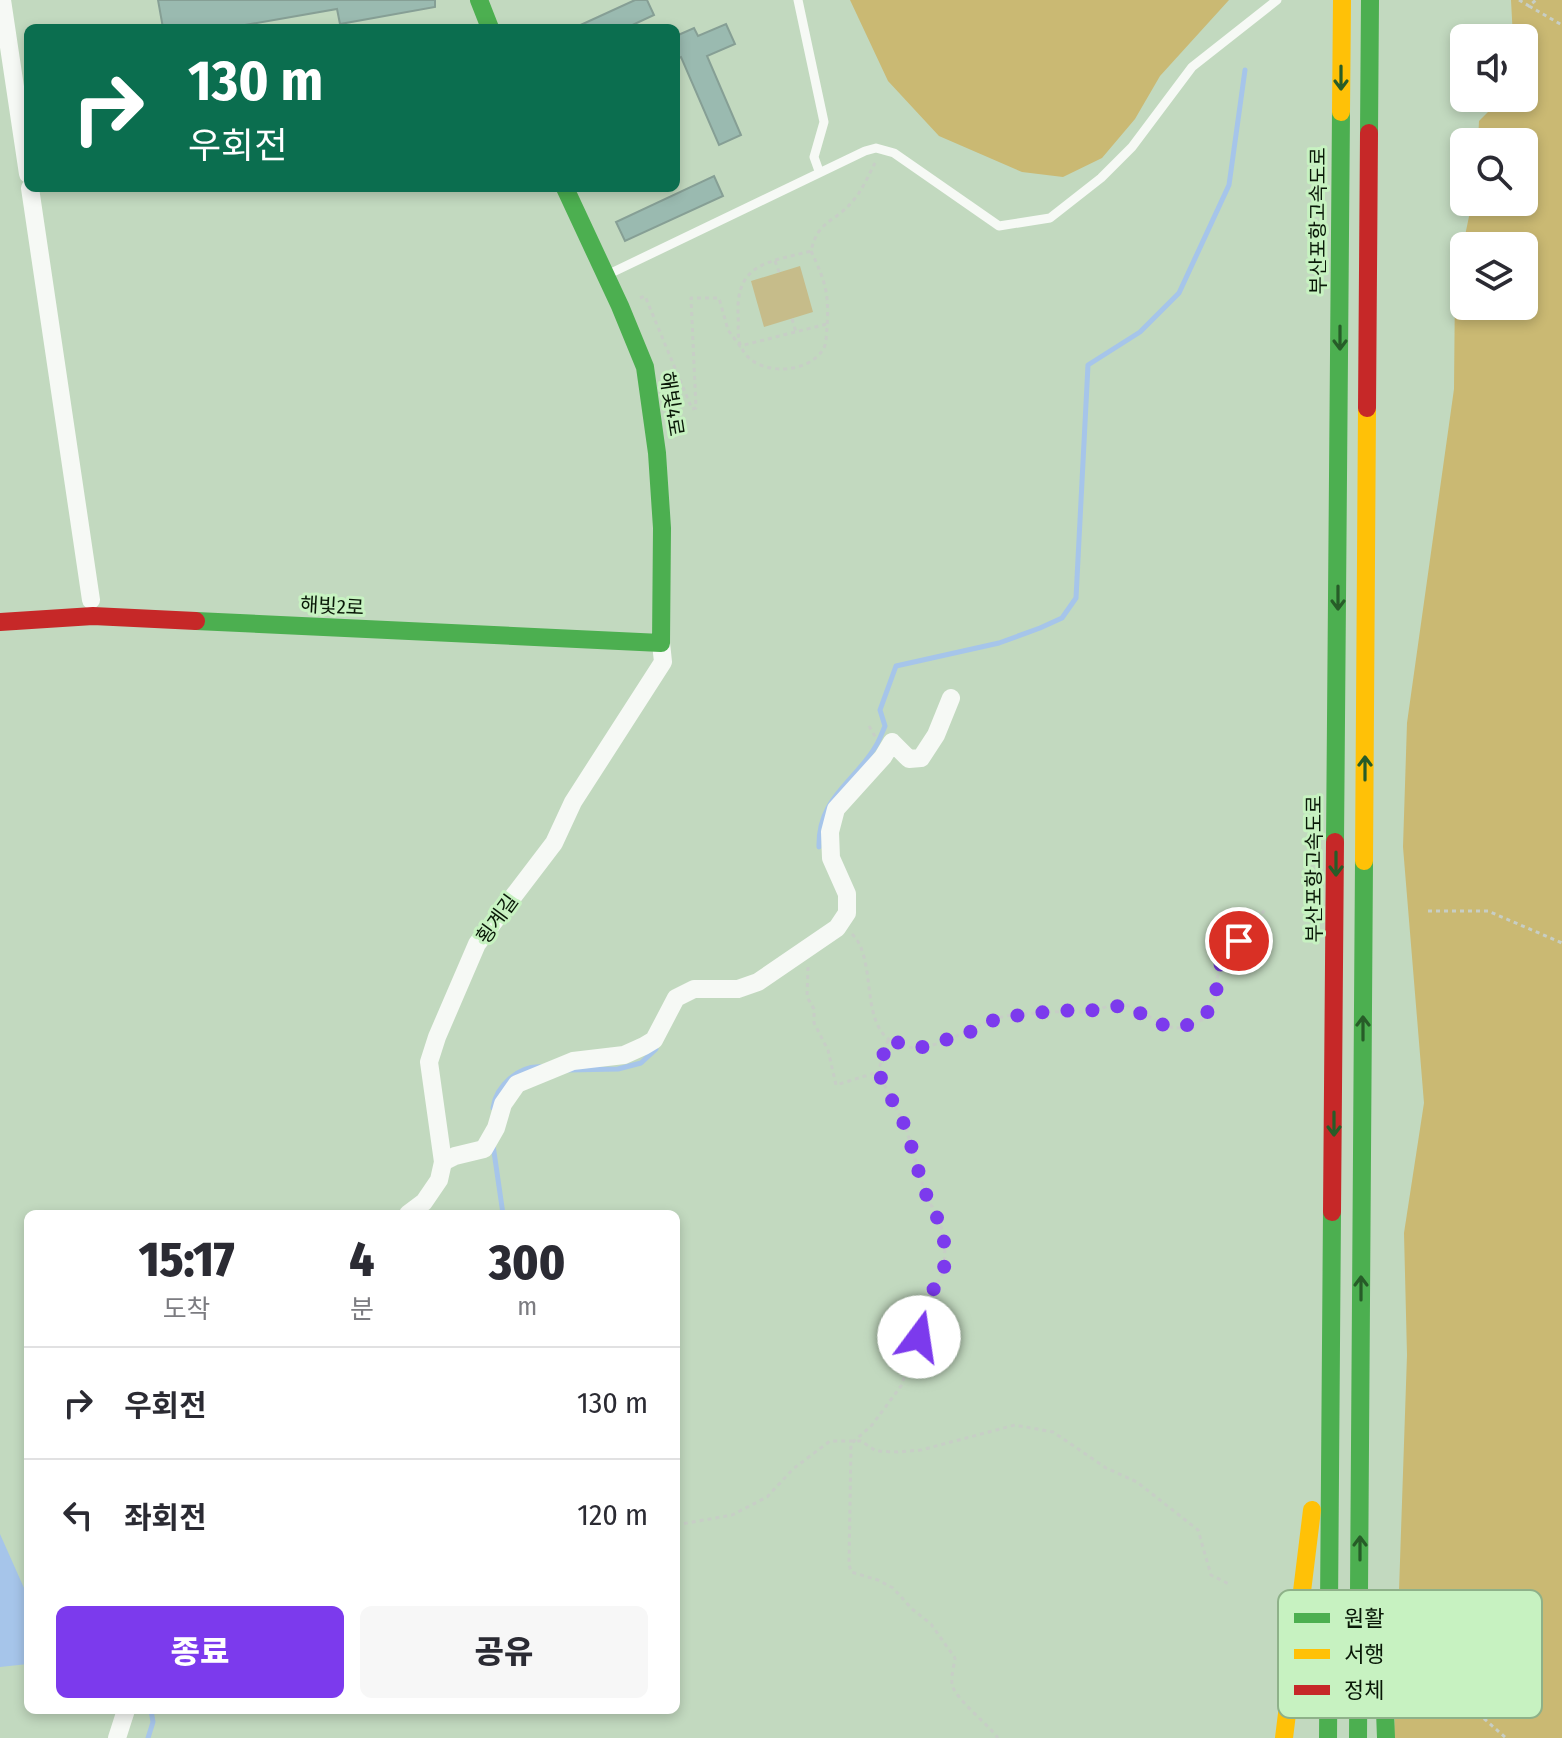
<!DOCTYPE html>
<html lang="ko">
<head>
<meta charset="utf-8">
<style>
  body { margin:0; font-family:"Fira Sans Condensed","Noto Sans KR",sans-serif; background:#f7f7f7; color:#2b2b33; height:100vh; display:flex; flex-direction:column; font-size:30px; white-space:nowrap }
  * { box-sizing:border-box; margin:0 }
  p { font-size:26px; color:#7c7c81 }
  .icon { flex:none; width:44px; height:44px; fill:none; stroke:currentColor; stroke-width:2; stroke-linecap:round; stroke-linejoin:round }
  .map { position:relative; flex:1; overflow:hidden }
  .details { position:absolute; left:24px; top:1210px; width:656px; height:504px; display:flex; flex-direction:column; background:#fff; border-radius:12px; box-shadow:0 4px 12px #0003 }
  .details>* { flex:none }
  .banner { position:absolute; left:24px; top:24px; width:656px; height:168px; border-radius:12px; box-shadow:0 4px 12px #0003; background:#0b6e4f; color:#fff; overflow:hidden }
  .fabs { position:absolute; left:1450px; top:24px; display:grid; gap:16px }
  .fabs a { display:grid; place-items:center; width:88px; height:88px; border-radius:12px; background:#fff; box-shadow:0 4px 12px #0003; font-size:40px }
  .pin { position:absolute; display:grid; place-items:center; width:68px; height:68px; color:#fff; margin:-34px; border:4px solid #fff; border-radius:50%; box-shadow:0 2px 8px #0007 }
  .me { position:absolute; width:88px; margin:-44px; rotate:14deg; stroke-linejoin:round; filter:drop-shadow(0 0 6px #0008) }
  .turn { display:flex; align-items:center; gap:28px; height:168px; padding:0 32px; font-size:36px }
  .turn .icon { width:104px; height:104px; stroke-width:2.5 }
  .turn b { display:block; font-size:56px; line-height:68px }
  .eta { display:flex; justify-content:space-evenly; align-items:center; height:136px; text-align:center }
  .eta b { font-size:48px; font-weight:800; line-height:56px }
  .button { display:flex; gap:16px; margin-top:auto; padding:16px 32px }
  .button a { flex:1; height:92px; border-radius:12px; background:#7c3aed; color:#fff; font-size:32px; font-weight:800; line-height:92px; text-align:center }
  .button a+a { background:#f7f7f7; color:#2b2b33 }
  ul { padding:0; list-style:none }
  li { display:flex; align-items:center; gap:24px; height:112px; padding:0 32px; border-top:2px solid #e1e1e2 }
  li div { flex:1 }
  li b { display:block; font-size:30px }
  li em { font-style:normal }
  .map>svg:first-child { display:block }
  .green { fill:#c6bc8a }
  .forest { fill:#cab973; fill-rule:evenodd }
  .water { fill:#a6c5ea }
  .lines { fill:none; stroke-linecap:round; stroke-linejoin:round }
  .stream { stroke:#a6c5ea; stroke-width:5 }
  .building { fill:#9abab0; stroke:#869f95; stroke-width:2 }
  .path { stroke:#c7cec6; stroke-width:3; stroke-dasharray:4 4; stroke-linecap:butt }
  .lane { stroke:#f6f9f5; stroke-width:9 }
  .street { stroke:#f6f9f5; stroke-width:18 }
  .fast { stroke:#4caf50; stroke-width:18 }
  .slow { stroke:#ffc107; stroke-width:18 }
  .jam { stroke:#c62828; stroke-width:18 }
  .oneway { stroke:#275c28 }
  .route { stroke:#7c3aed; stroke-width:14; stroke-dasharray:0 25.2 }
  .labels { text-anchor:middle; stroke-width:6; stroke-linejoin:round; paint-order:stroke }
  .street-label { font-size:20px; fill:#091807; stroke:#c7f2c1 }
  .key { fill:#c7f2c1; stroke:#8eb189; stroke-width:2 }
  .key-label { font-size:22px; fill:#091807 }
</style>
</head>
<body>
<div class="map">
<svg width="1562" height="1738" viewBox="0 0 1562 1738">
  <rect width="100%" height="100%" fill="#c2d9bf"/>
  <path class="green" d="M800,266L813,312L764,327L751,281Z"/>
  <g class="forest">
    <path d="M850,0H1229L1160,76L1135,119L1102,158L1063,177L1022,172L939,136L888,81Z"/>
    <path d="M1511,0H1562V1738H1394L1407,1355L1404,1233L1424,1103L1403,847L1407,723L1454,389L1455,284L1472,202H1524V142H1478L1479,121L1502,98H1524V38H1513ZM1464,246H1524V306H1464Z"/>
  </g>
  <path class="water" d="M0,1534L28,1597V1664L0,1667Z"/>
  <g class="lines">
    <g class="stream">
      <path d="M819,847C818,799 851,785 874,749C879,742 882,733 885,726L880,710L896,666L999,643L1040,628L1062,618L1076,598L1088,365L1140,332L1179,293L1229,185L1245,70"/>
      <path d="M568,1070L618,1069L641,1063L656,1049"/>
      <path d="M493,1108C496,1086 519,1065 542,1067"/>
      <path d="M493,1145L503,1214"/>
      <path d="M148,1738L153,1722L151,1710"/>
    </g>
  </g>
  <g class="building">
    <path d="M158,0H435V7L340,24L337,9L228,28H163Z"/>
    <path d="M635,0H647L654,15L626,28H574Z"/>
    <path d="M726,24L735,44L707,56L741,135L719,145L681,57L676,59V36L694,28L698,36Z"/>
    <path d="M714,176L723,196L625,241L616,222Z"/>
  </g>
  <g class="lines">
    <g class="path">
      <path d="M1519,0L1529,6L1536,0"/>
      <path d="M1529,6L1562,25"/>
      <path d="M811,251C826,283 829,293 827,328C826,335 827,345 822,351C805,376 750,376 740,344C737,336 739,323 738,314C736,262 770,262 811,251C818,220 834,223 852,202C862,191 868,176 875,163"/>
      <path d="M775,261L779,272"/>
      <path d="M640,298L645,296L692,409L696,408L691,298H719L728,330L740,346L827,324"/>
      <path d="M792,319L796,332"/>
      <path d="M869,726L876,738"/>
      <path d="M1428,911H1488L1562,943"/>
      <path d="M852,934C877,958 860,1020 890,1040C923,1063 967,1027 998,1018C1011,1014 1027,1014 1041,1013C1055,1011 1069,1012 1083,1012C1096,1011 1113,1003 1125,1005C1153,1011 1164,1040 1198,1022C1222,1009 1212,981 1222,962C1230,946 1252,923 1265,910"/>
      <path d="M808,967L807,997L814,1009V1023L828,1050L836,1085L878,1072"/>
      <path d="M888,1040L878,1072L906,1128L924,1190L941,1226L945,1247L944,1271L928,1299L919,1337L901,1386L872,1425L851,1444L849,1564L851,1572L878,1580L893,1588L912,1609L931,1624L955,1658C954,1666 951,1676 952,1684C954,1698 987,1723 998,1738"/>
      <path d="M676,1525L732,1515L767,1497L793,1469L830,1441H861L876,1451L898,1452L921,1450L1015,1425L1053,1432L1106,1468L1137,1482L1198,1530L1211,1575L1229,1584"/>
      <path d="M1418,1639L1446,1665L1481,1716L1506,1738"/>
    </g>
    <g class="lane">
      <path d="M798,0L824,122L814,157L819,171"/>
      <path d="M609,274L865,151L876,148L894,153L999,226L1050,218L1101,178L1132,147L1192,67L1277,0"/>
    </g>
    <g class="street">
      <path d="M2,0L28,174"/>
      <path d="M30,188L91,600"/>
      <path d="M443,1162L455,1156L484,1149L496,1128L503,1104L517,1084L573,1061L624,1055L644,1046L654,1040L676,998L694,989H738L758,982L837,928L847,913V894L831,858L830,832L836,809L883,757L892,742L909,759L921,758L936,735L951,698"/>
      <path d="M408,1214L424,1202L439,1180L443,1162L429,1062L437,1037L477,944L554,843L573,802L663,662L661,643"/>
      <path d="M117,1738L126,1710"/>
    </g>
    <g class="fast">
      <path d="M479,0L490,28"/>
      <path d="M1369,133L1370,0"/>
      <path d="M196,621L661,643L662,528L657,453L645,367L620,306L565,188"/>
      <path d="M1335,842L1341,112"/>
      <path d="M1381,1603L1386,1738"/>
      <path d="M1328,1738L1332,1212"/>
      <path d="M1358,1738L1364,861"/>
    </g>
    <g class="slow">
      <path d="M1341,112L1342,0"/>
      <path d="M1364,861L1367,408"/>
      <path d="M1284,1738L1312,1510"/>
    </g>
    <g class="jam">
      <path d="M1367,408L1369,133"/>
      <path d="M0,622L93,616L196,621"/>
      <path d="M1332,1212L1335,842"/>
    </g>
  </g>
  <defs><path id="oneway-shaft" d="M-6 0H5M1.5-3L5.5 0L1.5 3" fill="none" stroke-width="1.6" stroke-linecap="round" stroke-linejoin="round" transform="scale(2)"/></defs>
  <g class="oneway">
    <use href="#oneway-shaft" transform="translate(1341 78) rotate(90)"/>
    <use href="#oneway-shaft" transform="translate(1340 338) rotate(90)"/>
    <use href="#oneway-shaft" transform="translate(1338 598) rotate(90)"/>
    <use href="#oneway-shaft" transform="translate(1365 768) rotate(-90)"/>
    <use href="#oneway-shaft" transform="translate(1336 864) rotate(90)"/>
    <use href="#oneway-shaft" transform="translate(1363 1028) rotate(-90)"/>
    <use href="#oneway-shaft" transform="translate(1334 1124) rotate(90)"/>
    <use href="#oneway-shaft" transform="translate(1361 1288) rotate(-90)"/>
    <use href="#oneway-shaft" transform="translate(1360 1548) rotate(-90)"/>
  </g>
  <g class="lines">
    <path class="route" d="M919,1337L928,1299L944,1271L945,1247L941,1226L924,1190L906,1128L878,1072L888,1040L919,1048L968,1033L998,1018L1061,1010L1082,1012L1125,1005L1160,1024L1178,1028L1200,1021L1214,1004L1221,962L1239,941"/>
  </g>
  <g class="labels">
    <g class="street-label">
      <text transform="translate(1318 221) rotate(-90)" y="7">부산포항고속도로</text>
      <text transform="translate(672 404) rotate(81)" y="7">해빛4로</text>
      <text transform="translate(332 606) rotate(3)" y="7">해빛2로</text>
      <text transform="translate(1314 869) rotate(-90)" y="7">부산포항고속도로</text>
      <text transform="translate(497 919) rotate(-54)" y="7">횡계길</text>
    </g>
  </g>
  <rect x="1278" y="1590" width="264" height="128" rx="12" class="key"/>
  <rect x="1294" y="1613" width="36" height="10" fill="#4caf50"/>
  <rect x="1294" y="1649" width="36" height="10" fill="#ffc107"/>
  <rect x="1294" y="1685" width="36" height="10" fill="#c62828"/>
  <g class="key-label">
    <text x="1344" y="1626">원활</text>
    <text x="1344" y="1662">서행</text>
    <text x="1344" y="1698">정체</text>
  </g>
</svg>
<div class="fabs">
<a><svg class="icon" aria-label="sound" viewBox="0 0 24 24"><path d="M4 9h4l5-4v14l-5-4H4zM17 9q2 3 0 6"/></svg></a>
<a><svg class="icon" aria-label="search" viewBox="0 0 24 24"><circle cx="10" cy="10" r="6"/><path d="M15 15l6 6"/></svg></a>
<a><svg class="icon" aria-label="layers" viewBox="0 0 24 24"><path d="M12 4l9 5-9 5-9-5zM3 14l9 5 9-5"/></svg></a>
</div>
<div class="pin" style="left:1239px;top:941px;background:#d93025"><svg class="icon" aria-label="arrive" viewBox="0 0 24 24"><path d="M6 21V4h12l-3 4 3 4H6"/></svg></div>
<svg class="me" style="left:919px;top:1337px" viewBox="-20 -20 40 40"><circle r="19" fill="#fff"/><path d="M0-13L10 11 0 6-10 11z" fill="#7c3aed"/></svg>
<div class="banner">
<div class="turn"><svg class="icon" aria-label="right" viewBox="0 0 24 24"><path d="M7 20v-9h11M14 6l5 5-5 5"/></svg><div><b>130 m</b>우회전</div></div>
</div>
<section class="details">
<div class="eta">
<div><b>15:17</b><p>도착</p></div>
<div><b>4</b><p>분</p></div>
<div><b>300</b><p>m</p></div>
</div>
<ul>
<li><svg class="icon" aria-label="right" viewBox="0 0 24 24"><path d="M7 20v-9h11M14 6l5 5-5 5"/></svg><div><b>우회전</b></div><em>130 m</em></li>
<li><svg class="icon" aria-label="left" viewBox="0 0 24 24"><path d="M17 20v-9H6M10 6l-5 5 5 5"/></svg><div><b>좌회전</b></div><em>120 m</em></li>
</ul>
<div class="button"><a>종료</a><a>공유</a></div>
</section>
</div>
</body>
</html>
